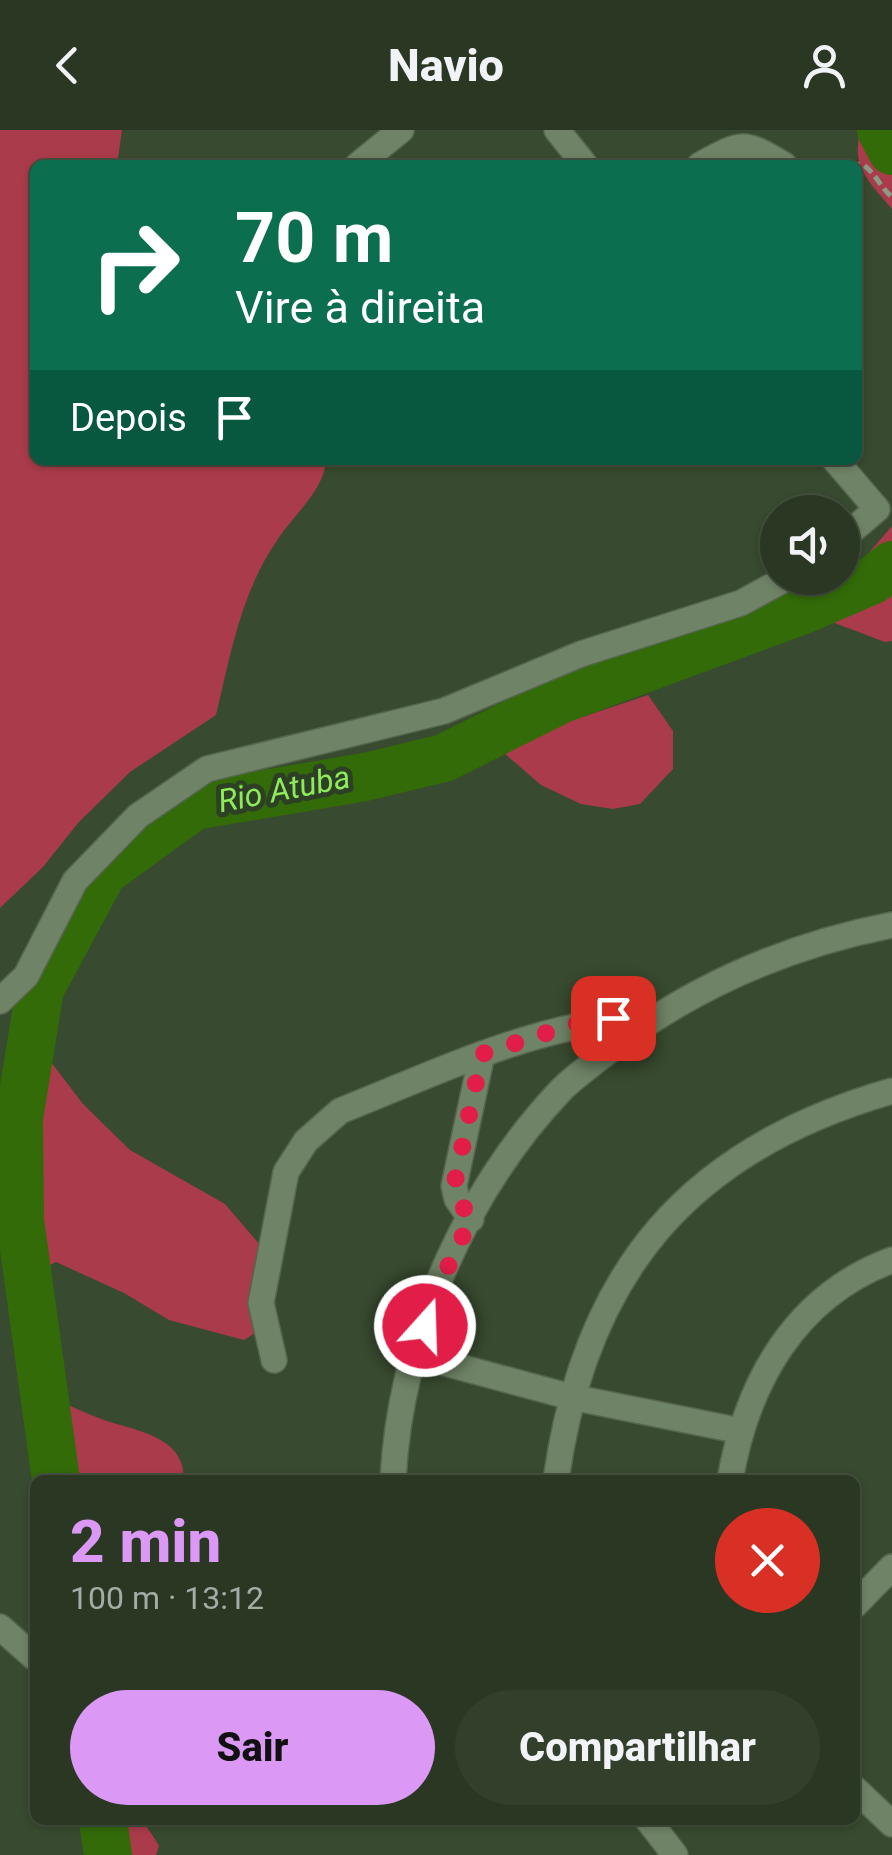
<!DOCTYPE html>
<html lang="pt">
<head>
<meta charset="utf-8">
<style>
  body { margin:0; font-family:Roboto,sans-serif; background:#323f2b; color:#f1f3f6; height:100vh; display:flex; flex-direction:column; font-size:38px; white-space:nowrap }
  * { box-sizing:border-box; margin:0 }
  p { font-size:32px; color:#a5aca6 }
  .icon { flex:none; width:55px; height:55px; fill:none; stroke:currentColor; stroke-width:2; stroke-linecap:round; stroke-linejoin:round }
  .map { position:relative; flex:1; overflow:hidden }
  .drawer { position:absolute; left:30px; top:1345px; width:830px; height:350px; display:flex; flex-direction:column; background:#2a3823; border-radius:15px; box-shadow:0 2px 8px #0004,0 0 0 2px #465241 }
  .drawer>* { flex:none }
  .banner { position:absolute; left:30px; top:30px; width:832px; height:305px; border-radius:15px; box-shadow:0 2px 8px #0004,0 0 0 2px #465241; background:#0b6e4f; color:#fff; overflow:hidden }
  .controls { position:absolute; left:760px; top:365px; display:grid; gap:20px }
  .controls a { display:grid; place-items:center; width:100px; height:100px; border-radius:50%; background:#2a3823; box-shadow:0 2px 8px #0004,0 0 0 2px #465241; font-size:50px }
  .pin { position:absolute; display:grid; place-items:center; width:85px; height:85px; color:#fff; margin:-42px; border-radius:20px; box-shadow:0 5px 15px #0006 }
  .me { position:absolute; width:110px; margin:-55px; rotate:20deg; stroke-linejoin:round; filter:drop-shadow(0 0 8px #0008) }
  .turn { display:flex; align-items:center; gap:35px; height:210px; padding:0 40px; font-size:45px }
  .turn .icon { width:130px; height:130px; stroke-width:2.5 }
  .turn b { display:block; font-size:70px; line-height:85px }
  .then { display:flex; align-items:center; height:95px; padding:0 40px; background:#0003; gap:20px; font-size:38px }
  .round { display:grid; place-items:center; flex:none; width:105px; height:105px; border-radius:52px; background:#323f2b }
  .head { display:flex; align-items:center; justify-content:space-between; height:170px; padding:0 40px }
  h1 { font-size:60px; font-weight:800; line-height:75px; color:#db99f5 }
  .primary-button { display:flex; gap:20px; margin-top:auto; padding:20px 40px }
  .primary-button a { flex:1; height:115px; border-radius:60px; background:#db99f5; color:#111; font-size:40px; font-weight:800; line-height:115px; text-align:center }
  .primary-button a+a { background:#323f2b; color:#f1f3f6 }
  header { display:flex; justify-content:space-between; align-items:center; height:130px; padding:0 40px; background:#2a3823; font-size:45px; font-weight:800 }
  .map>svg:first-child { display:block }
  .green { fill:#aa3b4a }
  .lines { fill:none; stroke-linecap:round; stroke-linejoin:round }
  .river { stroke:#326b08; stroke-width:48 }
  .minor-casing { stroke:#55654e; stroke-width:28 }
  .path { stroke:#8c9b86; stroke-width:5; stroke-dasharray:10 5; stroke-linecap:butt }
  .minor { stroke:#6f8366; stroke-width:25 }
  .route { stroke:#e11d48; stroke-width:18; stroke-dasharray:0 32.4 }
  .labels { text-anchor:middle; stroke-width:10; stroke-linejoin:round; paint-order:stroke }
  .water-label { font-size:32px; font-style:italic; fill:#8dea5a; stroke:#2d4025 }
</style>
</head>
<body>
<header><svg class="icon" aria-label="back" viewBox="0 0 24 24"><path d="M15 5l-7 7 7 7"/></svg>Navio<svg class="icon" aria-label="person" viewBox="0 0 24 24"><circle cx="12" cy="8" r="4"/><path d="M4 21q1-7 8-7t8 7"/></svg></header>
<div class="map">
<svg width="892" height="1725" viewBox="0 0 892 1725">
  <rect width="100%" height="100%" fill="#384a2f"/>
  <g class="green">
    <path d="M0,0H122L117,35H35V330H326C325,359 293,386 278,409C241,462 231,523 216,585L130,642L78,693L43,737L0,778Z"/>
    <path d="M857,0H892V79C880,64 859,45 858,24C857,15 860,10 857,0Z"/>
    <path d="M892,396V511L885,512L808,483L855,439Z"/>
    <path d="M648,565L673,601V639L640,674L613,679L581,674L541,655L496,616Z"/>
    <path d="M38,915L83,974L130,1020L225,1074L273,1130L276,1190L244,1210L169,1190L124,1163L56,1132L22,1149L13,1047L25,964Z"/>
    <path d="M39,1261C60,1271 82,1282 104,1290C136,1301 185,1306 184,1350H52Z"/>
    <path d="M110,1690C142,1690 143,1688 159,1716L156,1725H118Z"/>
  </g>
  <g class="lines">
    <g class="river">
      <path d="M881,0L892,21"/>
      <path d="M56,1350L20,1090L19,988L40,859L103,742L194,676L365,647L444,628L562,569L806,479L873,450L892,435"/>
      <path d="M103,1690L108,1725"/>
    </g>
    <g class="minor-casing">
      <g id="minor">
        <path d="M557,0L585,35"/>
        <path d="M358,35L401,0"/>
        <path d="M700,35C742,12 743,10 784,35"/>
        <path d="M835,330L877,379L842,409"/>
        <path d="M0,871L26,846L75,751L138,686L207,639L444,581L581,524L741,473L787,448"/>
        <path d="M471,1089L457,1069L454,1056L482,924"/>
        <path d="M415,1225L571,1267L741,1301"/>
        <path d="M274,1230L261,1173L286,1042L306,1011L340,981C443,940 546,889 659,886"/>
        <path d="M393,1350C400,1209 465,1061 562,959C573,948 586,939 597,930C683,861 784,816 892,795"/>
        <path d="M556,1350C585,1141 689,1019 892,961"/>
        <path d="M730,1350C747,1252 795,1166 892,1130"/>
        <path d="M855,1475L892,1437"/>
        <path d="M0,1497L35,1528"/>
        <path d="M855,1659L892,1694"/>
        <path d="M648,1690L675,1725"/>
      </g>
    </g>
    <path class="path" d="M850,35L862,34C875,42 880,57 892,67"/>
    <use href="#minor" class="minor"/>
  </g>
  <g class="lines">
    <path class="route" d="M425,1196L434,1166L471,1089L458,1069L454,1056L482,924L574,894L613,888"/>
  </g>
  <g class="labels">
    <g class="water-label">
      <text transform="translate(284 659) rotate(-11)" y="11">Rio Atuba</text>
    </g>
  </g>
</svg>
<div class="controls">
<a><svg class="icon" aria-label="sound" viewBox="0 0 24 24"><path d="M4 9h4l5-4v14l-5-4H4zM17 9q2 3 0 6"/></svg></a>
</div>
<div class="pin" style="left:613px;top:888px;background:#d93025"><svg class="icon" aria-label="arrive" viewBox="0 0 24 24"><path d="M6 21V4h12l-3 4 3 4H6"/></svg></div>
<svg class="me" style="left:425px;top:1196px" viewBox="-20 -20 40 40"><circle r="17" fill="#e11d48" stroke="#fff" stroke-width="3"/><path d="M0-11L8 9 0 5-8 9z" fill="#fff"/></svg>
<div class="banner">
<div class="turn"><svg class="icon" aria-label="right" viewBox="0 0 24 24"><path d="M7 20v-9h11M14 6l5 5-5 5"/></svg><div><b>70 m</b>Vire à direita</div></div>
<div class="then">Depois<svg class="icon" aria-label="arrive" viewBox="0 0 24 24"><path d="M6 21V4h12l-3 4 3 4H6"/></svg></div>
</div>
<section class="drawer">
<div class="head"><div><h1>2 min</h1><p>100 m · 13:12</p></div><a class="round" style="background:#d93025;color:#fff"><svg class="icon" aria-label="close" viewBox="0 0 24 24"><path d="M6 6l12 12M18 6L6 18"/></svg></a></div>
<div class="primary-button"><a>Sair</a><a>Compartilhar</a></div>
</section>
</div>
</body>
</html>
